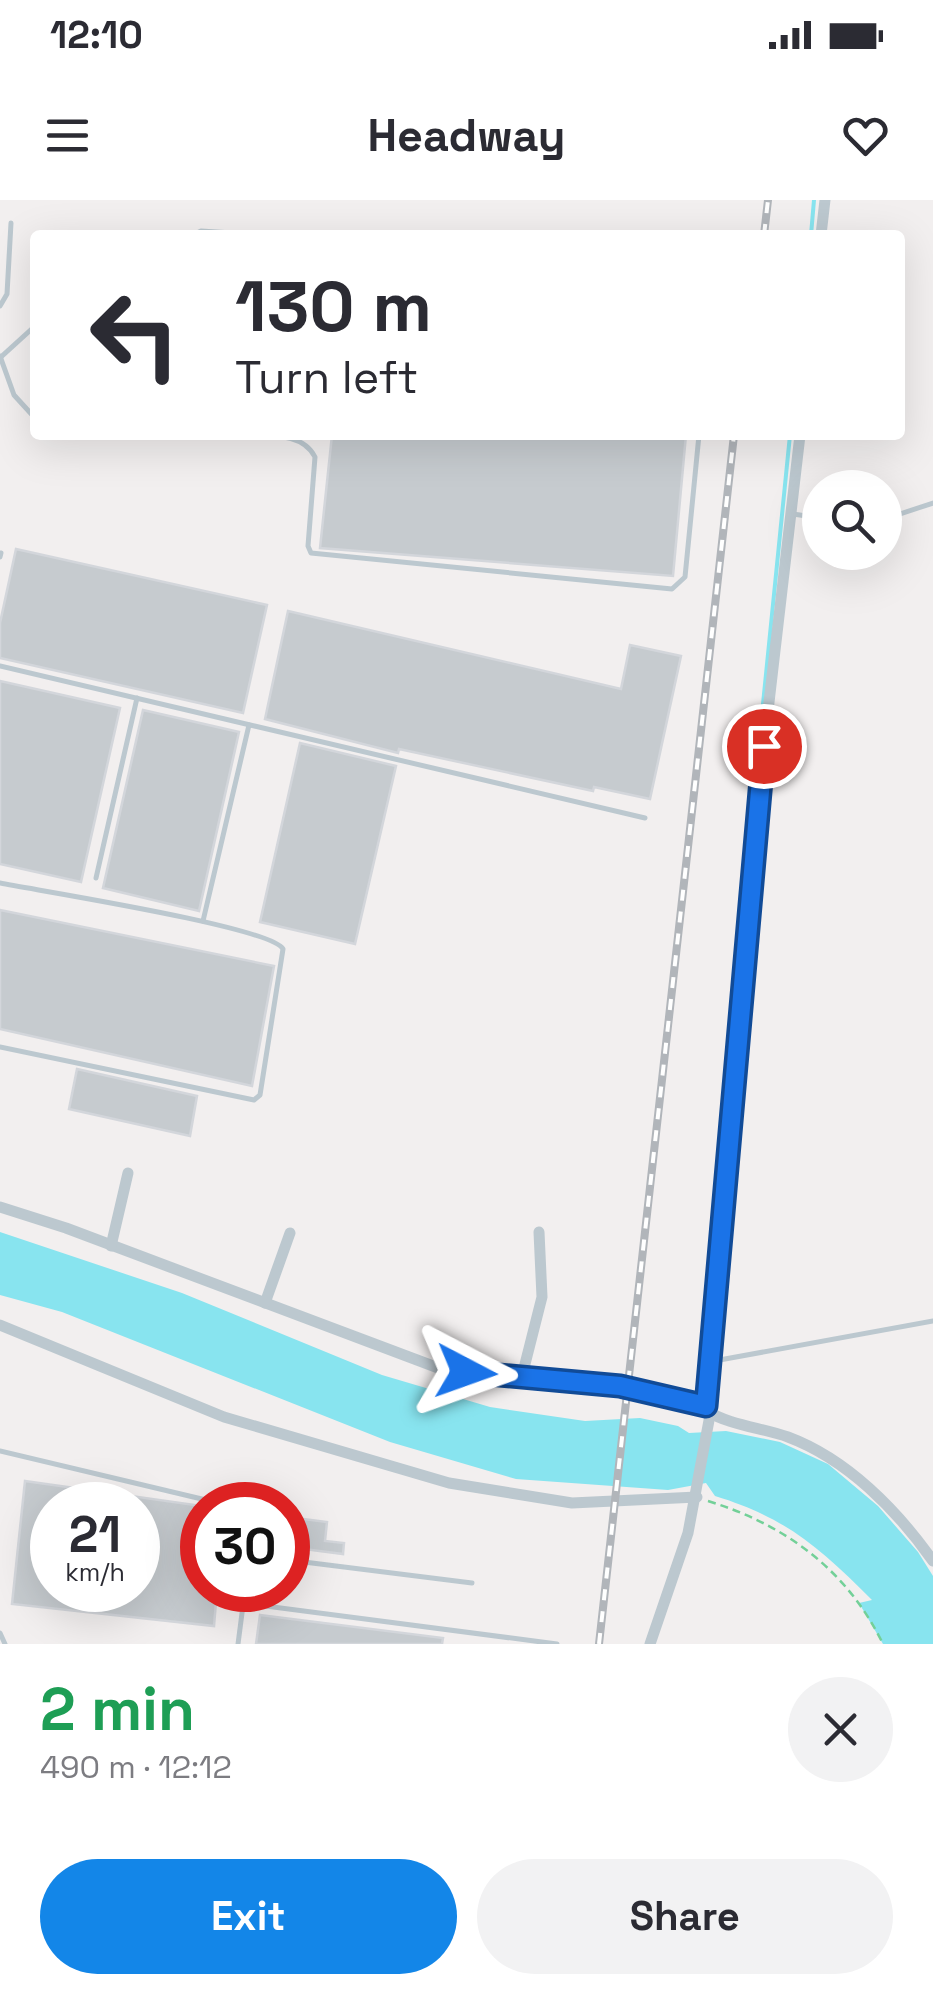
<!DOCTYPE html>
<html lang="en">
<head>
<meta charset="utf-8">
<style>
  body { margin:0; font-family:"Space Grotesk",sans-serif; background:#f2f2f3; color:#2b2b33; height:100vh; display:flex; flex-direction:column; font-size:38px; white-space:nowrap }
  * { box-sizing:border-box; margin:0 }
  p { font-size:32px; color:#7c7c81 }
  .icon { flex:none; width:55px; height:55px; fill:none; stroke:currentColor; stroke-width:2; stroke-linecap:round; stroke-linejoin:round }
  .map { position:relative; height:1444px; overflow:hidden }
  .drawer { display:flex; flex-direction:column; background:#fff; flex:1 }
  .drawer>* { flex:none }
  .guide { position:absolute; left:30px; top:30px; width:875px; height:210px; border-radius:10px; box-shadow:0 10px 40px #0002; background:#fff; color:#2b2b33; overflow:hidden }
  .tools { position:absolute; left:802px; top:270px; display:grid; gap:20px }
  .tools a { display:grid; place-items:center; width:100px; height:100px; border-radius:50%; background:#fff; box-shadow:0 10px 40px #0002; font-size:50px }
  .speed { position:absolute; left:30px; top:1282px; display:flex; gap:20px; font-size:50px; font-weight:700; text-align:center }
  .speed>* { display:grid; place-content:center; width:130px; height:130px; border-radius:50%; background:#fff; box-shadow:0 10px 40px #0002; line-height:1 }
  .speed small { font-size:25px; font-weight:400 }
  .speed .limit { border:15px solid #d22; background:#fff; color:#111 }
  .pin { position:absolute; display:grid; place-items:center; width:85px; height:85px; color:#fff; margin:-42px; border:5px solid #fff; border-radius:50%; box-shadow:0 2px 10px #0007 }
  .me { position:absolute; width:110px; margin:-55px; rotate:94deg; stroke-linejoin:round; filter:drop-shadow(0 0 8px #0008) }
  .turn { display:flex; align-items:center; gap:35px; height:210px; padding:0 40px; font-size:45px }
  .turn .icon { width:130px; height:130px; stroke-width:2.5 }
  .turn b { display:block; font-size:70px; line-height:85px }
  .round { display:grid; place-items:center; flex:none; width:105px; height:105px; border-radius:52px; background:#f2f2f3 }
  .summary { display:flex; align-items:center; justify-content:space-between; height:170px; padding:0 40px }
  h1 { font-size:60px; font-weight:700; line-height:75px; color:#1e9e55 }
  .action { display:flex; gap:20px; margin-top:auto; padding:20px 40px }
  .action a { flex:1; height:115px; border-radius:60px; background:#1386e8; color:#fff; font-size:40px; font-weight:700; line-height:115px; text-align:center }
  .action a+a { background:#f2f2f3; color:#2b2b33 }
  .status { display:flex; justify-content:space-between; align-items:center; height:70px; padding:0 50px; background:#fff; direction:ltr }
  .status svg { height:28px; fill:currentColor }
  header { display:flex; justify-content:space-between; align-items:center; height:130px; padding:0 40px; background:#fff; font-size:45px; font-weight:700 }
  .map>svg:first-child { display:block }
  .water { fill:#88e4ef }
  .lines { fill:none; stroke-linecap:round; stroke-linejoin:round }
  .stream { stroke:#88e4ef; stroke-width:4 }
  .building { fill:#c6cbcf; stroke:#d3d6db; stroke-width:2.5; fill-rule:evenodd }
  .path { stroke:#73d098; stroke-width:2.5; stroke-dasharray:8 5; stroke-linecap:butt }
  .service { stroke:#bcc8cf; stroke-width:5 }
  .minor { stroke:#bcc8cf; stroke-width:11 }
  .rail-casing { stroke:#b1b5ba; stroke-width:8 }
  .rail { stroke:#fff; stroke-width:4; stroke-dasharray:11; stroke-linecap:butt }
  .route-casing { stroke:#114b97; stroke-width:25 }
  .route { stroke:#1a73e8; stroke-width:18 }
</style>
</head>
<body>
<div class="status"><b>12:10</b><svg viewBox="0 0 49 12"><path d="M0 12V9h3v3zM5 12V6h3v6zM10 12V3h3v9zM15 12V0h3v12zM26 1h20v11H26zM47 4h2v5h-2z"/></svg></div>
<header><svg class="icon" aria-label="menu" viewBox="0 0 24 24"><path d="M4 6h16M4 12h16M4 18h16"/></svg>Headway<svg class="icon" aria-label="heart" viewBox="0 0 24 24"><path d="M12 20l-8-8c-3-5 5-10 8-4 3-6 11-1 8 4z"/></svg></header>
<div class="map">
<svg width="933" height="1444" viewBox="0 0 933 1444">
  <rect width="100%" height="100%" fill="#f2efef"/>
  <path class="water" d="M0,1032L182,1093L382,1175L490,1207L585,1221L640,1218L678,1226L689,1233L726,1231L780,1242L828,1264L878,1306L918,1352L933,1376V1444H883L859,1403L872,1400C820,1348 787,1318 715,1296L706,1283L668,1290L516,1279L390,1242L62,1112L0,1095Z"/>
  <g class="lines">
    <g class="stream">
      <path d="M811,35L814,0"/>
      <path d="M761,524L790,235"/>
      <path d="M700,1184L745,677"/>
    </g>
  </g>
  <g class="building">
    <path d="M332,235H686L673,376L320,348Z"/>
    <path d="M16,349L267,405L243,513L0,458V423Z"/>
    <path d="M288,411L621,489L630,445L681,456L650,599L594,587L593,591L399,549L398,553L265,519Z"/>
    <path d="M0,481L120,508L81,682L0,664Z"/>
    <path d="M143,510L239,532L199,711L103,688Z"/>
    <path d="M300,543L396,566L355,744L260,722Z"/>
    <path d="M0,710L274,766L252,886L0,829Z"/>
    <path d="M77,869L197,896L190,936L69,909Z"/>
    <path d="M25,1281L202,1306V1390H217L214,1426L12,1404ZM52,1305H138V1390H52Z"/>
    <path d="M288,1317L327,1322L325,1341L344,1343L343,1354L288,1347Z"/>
    <path d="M260,1415L443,1438L442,1444H256Z"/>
  </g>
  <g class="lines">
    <path class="path" d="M708,1301C786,1325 847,1370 883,1444"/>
    <g class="service">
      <path d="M193,35L201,31L262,35"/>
      <path d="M0,106L7,94L11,23"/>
      <path d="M0,156L14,195L35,218"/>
      <path d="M1,157L35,126"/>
      <path d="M242,235C267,237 302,231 315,257L308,346L311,353L672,389L685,377L699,235"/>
      <path d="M793,314L820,318"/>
      <path d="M885,319L933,303"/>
      <path d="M0,357L1,353"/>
      <path d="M0,466L645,618"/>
      <path d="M96,678L137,498"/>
      <path d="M0,683C40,691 271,727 283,749L260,895L254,900L0,847"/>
      <path d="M203,721L249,525"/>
      <path d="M714,1161L933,1121"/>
      <path d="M0,1251L227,1305"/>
      <path d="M288,1360L472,1383"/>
      <path d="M243,1403L557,1444"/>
      <path d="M0,1433L5,1444"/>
      <path d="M238,1444L245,1390"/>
    </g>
    <g class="minor">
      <path d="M821,35L825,0"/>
      <path d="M800,235L755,623L707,1211C729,1225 763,1228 788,1237C847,1259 897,1310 933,1361"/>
      <path d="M0,1007L66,1028L441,1169L620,1186L706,1206"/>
      <path d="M111,1046L128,973"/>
      <path d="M265,1103L290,1033"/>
      <path d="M0,1125L224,1217L449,1283L572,1303L697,1297"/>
      <path d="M522,1176L542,1097L539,1032"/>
      <path d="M650,1444L688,1333L710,1215"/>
    </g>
    <g class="rail-casing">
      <g id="rail">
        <path d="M764,35L768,0"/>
        <path d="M599,1444L734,235"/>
      </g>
    </g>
    <use href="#rail" class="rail"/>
  </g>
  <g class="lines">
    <g class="route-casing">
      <path id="route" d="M466,1172L620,1186L706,1206L764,546"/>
    </g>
    <use href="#route" class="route"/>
  </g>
</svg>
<div class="tools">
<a><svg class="icon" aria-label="search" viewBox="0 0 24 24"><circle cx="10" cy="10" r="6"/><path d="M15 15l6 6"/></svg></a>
</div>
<div class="speed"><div>21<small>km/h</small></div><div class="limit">30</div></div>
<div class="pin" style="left:764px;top:546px;background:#d93025"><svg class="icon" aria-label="arrive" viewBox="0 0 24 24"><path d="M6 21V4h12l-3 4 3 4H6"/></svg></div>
<svg class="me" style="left:466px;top:1172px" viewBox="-20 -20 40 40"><path d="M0-17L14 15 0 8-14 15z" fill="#1a73e8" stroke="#fff" stroke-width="4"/></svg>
<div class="guide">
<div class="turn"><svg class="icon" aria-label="left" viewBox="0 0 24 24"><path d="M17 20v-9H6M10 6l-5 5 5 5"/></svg><div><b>130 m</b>Turn left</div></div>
</div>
</div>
<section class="drawer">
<div class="summary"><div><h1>2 min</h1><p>490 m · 12:12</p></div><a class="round"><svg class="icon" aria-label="close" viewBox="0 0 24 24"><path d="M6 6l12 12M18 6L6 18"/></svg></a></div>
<div class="action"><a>Exit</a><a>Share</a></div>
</section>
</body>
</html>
